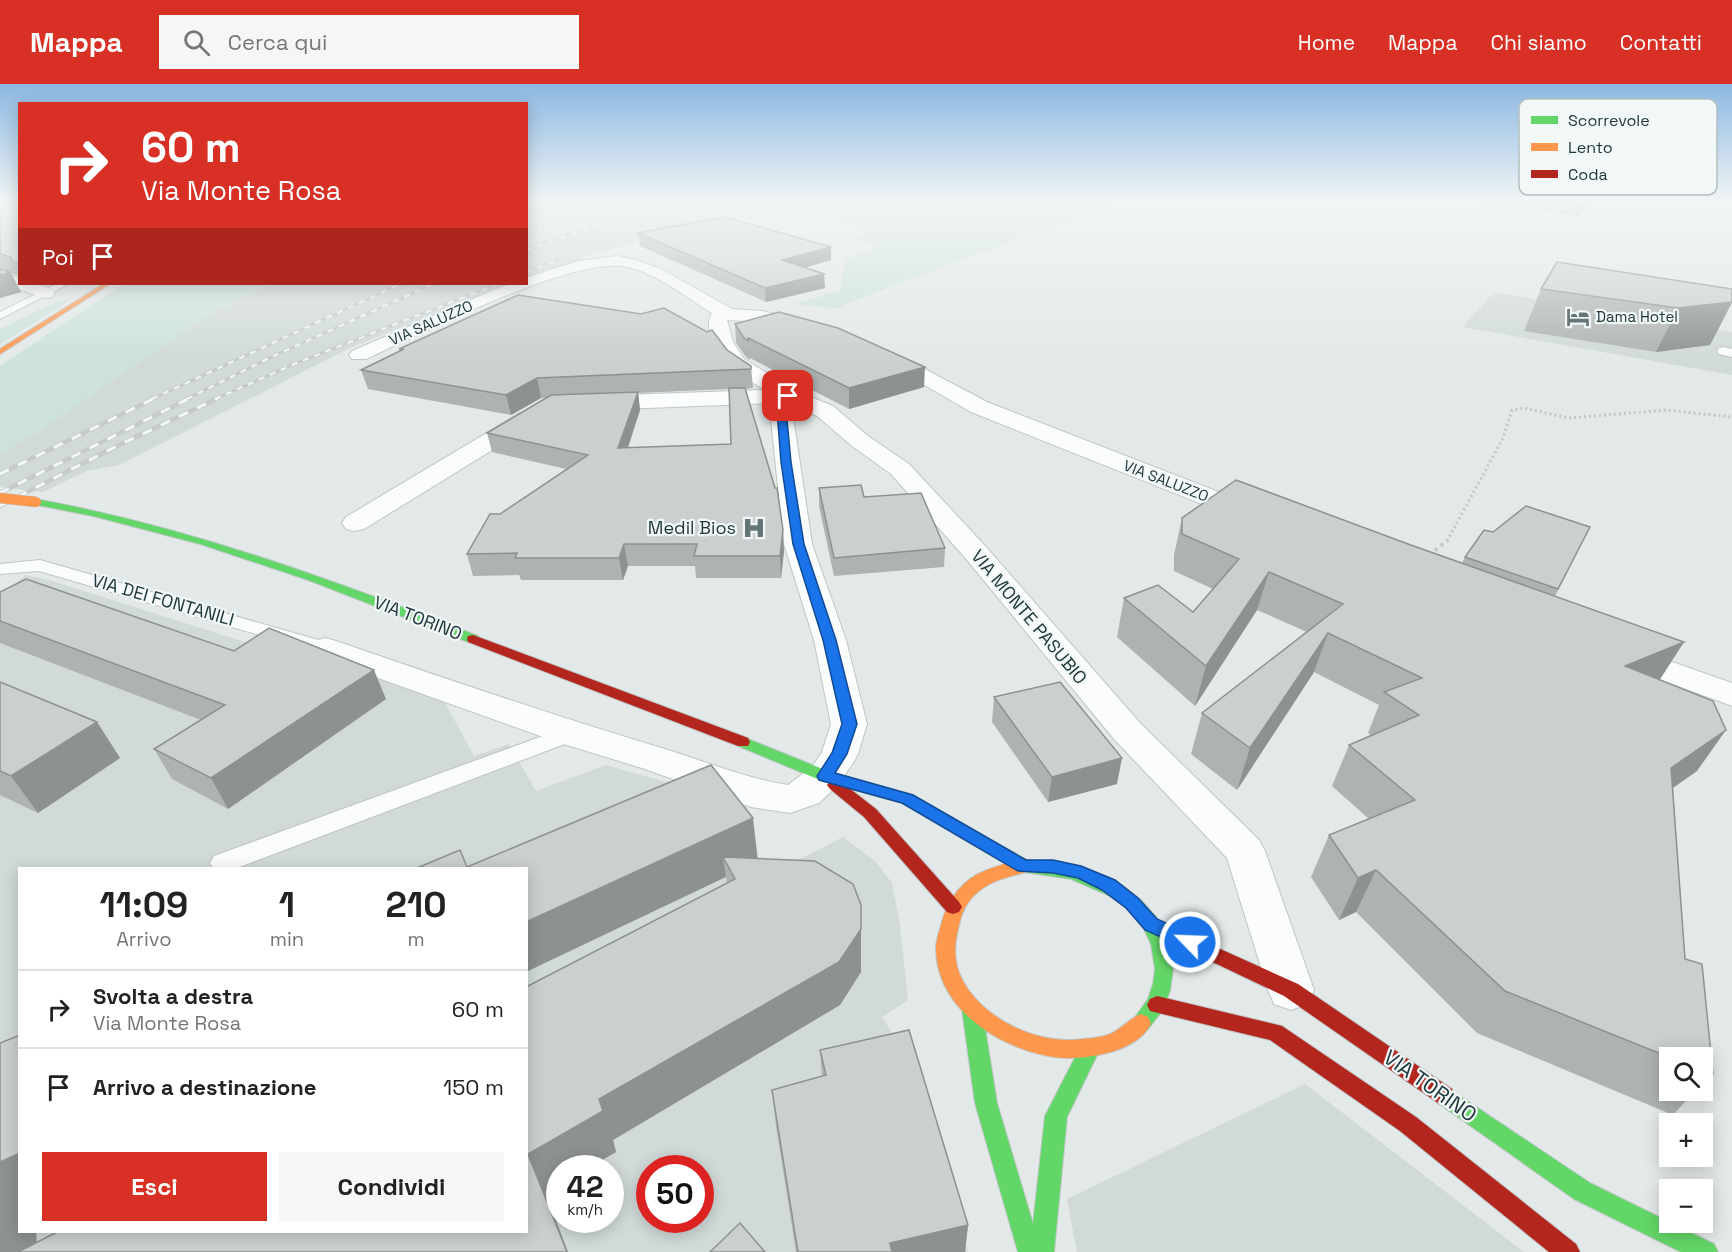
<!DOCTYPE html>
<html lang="it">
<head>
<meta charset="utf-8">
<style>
  body { margin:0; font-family:"Space Grotesk",sans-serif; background:#f6f6f6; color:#222; height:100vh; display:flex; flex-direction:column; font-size:22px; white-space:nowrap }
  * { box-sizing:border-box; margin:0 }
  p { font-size:20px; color:#767676 }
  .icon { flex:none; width:33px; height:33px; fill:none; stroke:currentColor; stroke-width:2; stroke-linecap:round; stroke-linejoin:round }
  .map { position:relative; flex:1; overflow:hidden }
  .side { position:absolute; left:18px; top:783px; width:510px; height:366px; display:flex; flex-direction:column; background:#fff; border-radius:0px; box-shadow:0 3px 15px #0003 }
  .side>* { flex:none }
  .hud { position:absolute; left:18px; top:18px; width:510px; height:183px; border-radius:0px; box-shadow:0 3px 15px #0003; background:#d93025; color:#fff; overflow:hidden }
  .controls { position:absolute; left:1659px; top:963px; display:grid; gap:12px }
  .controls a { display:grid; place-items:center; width:54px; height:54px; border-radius:0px; background:#fff; box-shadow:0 3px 15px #0003; font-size:30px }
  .speed { position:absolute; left:546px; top:1071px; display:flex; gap:12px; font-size:30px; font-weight:700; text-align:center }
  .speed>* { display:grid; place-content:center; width:78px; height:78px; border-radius:50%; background:#fff; box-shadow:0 3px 15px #0003; line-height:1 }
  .speed small { font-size:15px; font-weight:400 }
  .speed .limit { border:9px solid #d22; background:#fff; color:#111 }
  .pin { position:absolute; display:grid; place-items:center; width:51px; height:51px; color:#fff; margin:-26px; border-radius:12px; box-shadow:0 3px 9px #0006 }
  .me { position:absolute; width:66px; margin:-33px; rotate:294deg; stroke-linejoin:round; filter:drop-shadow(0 0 4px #0008) }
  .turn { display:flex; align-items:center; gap:21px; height:126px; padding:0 24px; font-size:27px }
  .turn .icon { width:78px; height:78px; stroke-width:2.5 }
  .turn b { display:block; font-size:42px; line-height:51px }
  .then { display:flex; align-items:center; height:57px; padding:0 24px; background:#0003; gap:12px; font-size:22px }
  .eta { display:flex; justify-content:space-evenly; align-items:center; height:102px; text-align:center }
  .eta b { font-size:36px; font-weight:800; line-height:42px }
  .primary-button { display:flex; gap:12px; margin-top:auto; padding:12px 24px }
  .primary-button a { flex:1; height:69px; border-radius:0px; background:#d93025; color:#fff; font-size:24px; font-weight:800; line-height:69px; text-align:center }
  .primary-button a+a { background:#f6f6f6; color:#222 }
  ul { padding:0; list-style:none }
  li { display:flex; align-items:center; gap:18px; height:78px; padding:0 24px; border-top:2px solid #e0e0e0 }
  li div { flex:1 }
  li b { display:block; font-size:22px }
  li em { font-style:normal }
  header { display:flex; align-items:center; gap:36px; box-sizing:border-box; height:84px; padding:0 30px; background:#d93025; color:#fff }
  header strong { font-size:28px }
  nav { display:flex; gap:33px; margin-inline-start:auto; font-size:21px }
  .search { width:420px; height:54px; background:#f6f6f6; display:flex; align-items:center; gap:15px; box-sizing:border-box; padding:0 21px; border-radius:0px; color:#767676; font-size:22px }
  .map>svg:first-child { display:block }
  .built { fill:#d1dad9; fill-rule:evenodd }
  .green { fill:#cce2db }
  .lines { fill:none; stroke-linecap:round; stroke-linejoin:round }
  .lane-casing { stroke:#c0c5c5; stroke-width:2 }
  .street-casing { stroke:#c0c5c5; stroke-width:2 }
  .fast-casing { stroke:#bfc6c6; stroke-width:2 }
  .slow-casing { stroke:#bfc6c6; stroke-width:2 }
  .jam-casing { stroke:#bfc6c6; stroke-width:2 }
  .path-far1 { stroke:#c0c8c8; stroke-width:3; stroke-dasharray:2 3; stroke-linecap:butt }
  .path { stroke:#c0c8c8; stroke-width:4; stroke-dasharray:3 4.5; stroke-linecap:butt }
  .lane { fill:#fbfcfc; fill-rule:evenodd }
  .street { fill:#fbfcfc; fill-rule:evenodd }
  .fast { fill:#63d668; fill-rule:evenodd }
  .slow { fill:#ff974d; fill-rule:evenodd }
  .jam { fill:#b3261e; fill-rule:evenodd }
  .rail-far1-casing { stroke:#c6caca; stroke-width:3 }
  .rail-casing { stroke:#c6caca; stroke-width:4.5 }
  .rail-far1 { stroke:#f1f8f7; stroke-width:2; stroke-dasharray:6; stroke-linecap:butt }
  .rail { stroke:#f1f8f7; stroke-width:3; stroke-dasharray:10; stroke-linecap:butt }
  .slow-bridge-casing { stroke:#bfc6c6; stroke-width:11; stroke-linecap:butt }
  .slow-bridge { stroke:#ff974d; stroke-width:10 }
  .wall { fill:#aeb3b2; fill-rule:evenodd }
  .shaded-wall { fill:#8d9291 }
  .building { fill:#cad0cf; stroke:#8d9291; stroke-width:1.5 }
  .route { fill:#1a73e8; stroke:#114b97; stroke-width:1.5 }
  .labels { text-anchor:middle; stroke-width:4.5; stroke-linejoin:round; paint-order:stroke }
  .far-poi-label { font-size:15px; fill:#21393c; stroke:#f1f8f7; text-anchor:start }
  .far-street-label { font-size:15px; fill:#21393c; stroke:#f1f8f7 }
  .poi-label { font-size:18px; fill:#21393c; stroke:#f1f8f7; text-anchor:end }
  .street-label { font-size:18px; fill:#21393c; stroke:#f1f8f7 }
  .near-street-label { font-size:21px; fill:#21393c; stroke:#f1f8f7 }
  .key { fill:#f1f8f7; stroke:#b3bfbf; stroke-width:1.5 }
  .key-label { font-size:16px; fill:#21393c }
</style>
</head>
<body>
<header>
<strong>Mappa</strong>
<div class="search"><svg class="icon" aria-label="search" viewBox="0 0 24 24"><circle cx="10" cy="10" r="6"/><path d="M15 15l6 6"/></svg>Cerca qui</div>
<nav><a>Home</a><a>Mappa</a><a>Chi siamo</a><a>Contatti</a></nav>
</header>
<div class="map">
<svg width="1732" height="1168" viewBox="0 0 1732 1168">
  <rect width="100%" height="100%" fill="#e3e8e8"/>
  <g class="built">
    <path d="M526,117H822L740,131L682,145L580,173L587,175L527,195Z"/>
    <path d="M269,200H513L352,263L119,381L86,387L43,408L0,403V370L36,349L212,229Z"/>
    <path d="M1494,208L1732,248V291L1463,243Z"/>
    <path d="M25,491L49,496L283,570L292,563L443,615L474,672L509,660L536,707L606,681L673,700L758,777L777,787L843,753L875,777L892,799L900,841L908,916L882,933L914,983L968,1168H0V514ZM20,784H526V1148H20ZM560,1084H610V1136H560ZM650,1084H700V1136H650Z"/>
    <path d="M1305,1000L1524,1168H1077L1067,1115Z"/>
  </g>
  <g class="green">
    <path d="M822,117H1130L976,170L836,224L795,220L840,206L846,175L878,163L855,154L870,147L785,122Z"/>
    <path d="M123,200H269L212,229L36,349L0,370V282Z"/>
    <path d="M73,214L0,260V245L51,220Z"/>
  </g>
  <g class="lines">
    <g class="lane-casing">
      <g id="lane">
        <path d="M56,200H68L0,235V228Z"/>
        <path d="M1723,263L1732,265V273L1719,270L1717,267L1719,264Z"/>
        <path d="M40,476L332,560L335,564L332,568H318L39,487L0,490V480Z"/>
        <path d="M570,642L578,645L581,650L578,655L237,784H213L210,779L214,772Z"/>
      </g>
    </g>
    <g class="street-casing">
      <g id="street">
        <path d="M617,172L636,176L661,185L732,225L763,227L812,241L814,245L812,249L805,251L763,238L727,236L733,258L744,275L796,307L833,322L868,352L909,380L987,464L1140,639L1259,756L1265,767L1314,906L1308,920L1291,926L1274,920L1268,906L1227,774L1114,655L967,476L891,390L852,362L817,332L794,322L792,326L812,460L846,556L867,640L858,670L853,679L838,701L819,719L790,729L751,723L642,684L557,658L314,571L309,564L314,557L325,554L336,557C446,595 555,632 665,665C707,678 744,694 788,701L812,683L822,668L831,640L814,556L784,460L770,326L774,319L594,326L586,324L583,319L586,314L594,312L765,306C754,299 739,292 730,283C718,271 702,244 712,229C686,213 658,190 628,183C574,171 420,250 366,275H352L349,271L352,267L501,203L511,200H526V194L578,177Z"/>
        <path d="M0,188L20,194V200C32,200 46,199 55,209L52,213L46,214L0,199Z"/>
        <path d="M885,268L923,284L987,318L1260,424L1264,430L1260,436L1251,438L1242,436L971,328L909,292L878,278L875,274L878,270Z"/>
        <path d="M528,327L536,329L539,334L536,339L364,445L355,447L346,445L342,439L346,433L520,329Z"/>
        <path d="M1624,561L1732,599V622L1613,578L1608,571L1613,564Z"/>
      </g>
    </g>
    <g class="fast-casing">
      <g id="fast">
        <path d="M36,415C192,444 330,495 478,552L479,555L478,558H468L308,496L200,460L93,432L32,420V416Z"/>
        <path d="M743,653L830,688L913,711L1027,776L1072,782L1101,791L1123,802L1141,816L1156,833L1169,860L1173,885L1170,907L1162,927L1148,945L1141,948L1134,945L1131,939L1148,915L1153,900L1155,885L1151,860L1143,843L1129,826L1110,812L1071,795L1018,787L902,719L820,696L738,662L736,658L738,654Z"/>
        <path d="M972,916L979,919L982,925L997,1019L1033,1140L1045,1032L1083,958L1090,956L1097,958L1100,965L1067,1033L1054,1168H1018L975,1019L962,925L965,919Z"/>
        <path d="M1445,1002L1590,1099L1714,1160L1718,1168H1681L1574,1115L1438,1019L1435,1012L1438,1005Z"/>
      </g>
    </g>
    <g class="slow-casing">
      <g id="slow">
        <path d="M103,200H110L0,270V265Z"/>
        <path d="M1024,775L1030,777L1032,782L1030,787C1012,792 994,795 979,807C966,817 961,830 958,846C954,861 954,877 960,891C979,934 1038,962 1083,955C1093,954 1106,953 1114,948C1124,942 1131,934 1141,930L1148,933L1151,939C1143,957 1121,966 1103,970C1085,974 1067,976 1048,972C996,962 936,923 936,864C936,857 939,848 941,841C946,821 957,802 976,791C991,783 1008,779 1024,775Z"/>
      </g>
    </g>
    <g class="jam-casing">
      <g id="jam">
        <path d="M473,551L748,654L750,658L748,662H738L468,558L467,555L468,552Z"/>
        <path d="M835,695L840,697L876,725L959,818L962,823L959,828L953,830L947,828L864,733L830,705L827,701L830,697Z"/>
        <path d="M1151,834L1298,900L1452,1005L1455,1012L1452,1019L1445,1022L1438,1019L1284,912L1145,846L1142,841L1145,836Z"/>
        <path d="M1157,912L1282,942L1416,1033L1576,1160L1580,1168H1549L1400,1047L1270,956L1150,927L1147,921L1150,915Z"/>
      </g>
    </g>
    <path class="path-far1" d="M1447,457L1503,354L1512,326L1524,324L1569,334L1666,326L1732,333"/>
    <path class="path" d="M1429,471L1448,456"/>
    <use href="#lane" class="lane"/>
    <use href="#street" class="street"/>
    <use href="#fast" class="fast"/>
    <use href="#slow" class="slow"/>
    <use href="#jam" class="jam"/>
    <g class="rail-far1-casing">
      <g id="rail-far1">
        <path d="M526,148L610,117"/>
        <path d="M526,166L670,117"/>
        <path d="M526,188L558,176"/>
        <path d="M152,315L400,200"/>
        <path d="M187,315L267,275L433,200"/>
        <path d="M215,315L299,278L498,200"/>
      </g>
    </g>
    <g class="rail-casing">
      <g id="rail">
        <path d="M0,390L155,314"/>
        <path d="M0,409L190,314"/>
        <path d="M0,422L111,365L218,314"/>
      </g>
    </g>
    <use href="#rail-far1" class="rail-far1"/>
    <use href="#rail" class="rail"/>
    <g class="slow-bridge-casing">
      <path id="slow-bridge" d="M0,414L36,418"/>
    </g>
    <use href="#slow-bridge" class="slow-bridge"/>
  </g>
  <g class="wall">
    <path d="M0,117H20V192L11,189L21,208L0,214Z"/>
    <path d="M1470,117H1590L1578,132Z"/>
    <path d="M638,149L831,176L804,183L825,204L766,218L640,162Z"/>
    <path d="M1541,205H1732V219L1710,261L1656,268L1524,247Z"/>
    <path d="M735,240L924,303L849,325L750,274V276L746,273L736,259Z"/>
    <path d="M399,265L727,266L751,282L753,304L745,305L784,467L781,494H696L695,482H628L623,496H521L519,491L473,492L467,470L500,430L566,385L492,368L487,349L546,314H541L511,331L368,305L361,286L400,267ZM729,305L731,360L628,364L640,326L638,309Z"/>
    <path d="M819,404L864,413L945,464L944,483L834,492L819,422Z"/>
    <path d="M1182,434L1408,460L1462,479L1465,473L1493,448L1590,443L1555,512L1660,596L1697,687L1673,704L1685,875L1713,990L1702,1000V974H1670V1006H1696L1673,1031L1477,949L1356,828L1339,836L1311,793L1329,751L1369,735L1332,702L1349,661L1371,651L1368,649L1379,621L1314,588L1237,706L1191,670L1202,629L1307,548L1257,526L1195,622L1117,553L1124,514L1193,528L1213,505L1174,487V471Z"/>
    <path d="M0,508L234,567L386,615L228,725L172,695L154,665L201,636L0,559Z"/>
    <path d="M0,598L97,638L120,674L38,729L0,711Z"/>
    <path d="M994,613L1117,700L1048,718L992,638Z"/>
    <path d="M711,681L757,774L861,888L840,921L613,1056L616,1068L588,1084H560L546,1110L0,1168L20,1148H36L37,1158L727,799L726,793L467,783Z"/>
    <path d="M820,966L968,1141L965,1168H796L776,1042L772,1006L822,992Z"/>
  </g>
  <g class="shaded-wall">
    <path d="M1584,117H1590L1578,132Z"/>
    <path d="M831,163V176L783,190L782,176Z"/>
    <path d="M10,188L21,208L0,214V191Z"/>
    <path d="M824,190L825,204L766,218L765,204Z"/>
    <path d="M1732,218L1710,261L1656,268L1678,224Z"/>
    <path d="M925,283L924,303L849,325V304Z"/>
    <path d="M537,294L541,314L511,331L506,311Z"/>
    <path d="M638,308L640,326L621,384L618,364Z"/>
    <path d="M783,446L784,467L781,494L780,472Z"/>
    <path d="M624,460L628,482L623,496L619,474Z"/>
    <path d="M1269,488L1257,526L1195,622L1206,582Z"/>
    <path d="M1328,549L1314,588L1237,706L1250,664Z"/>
    <path d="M1684,558L1659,597L1625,582Z"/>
    <path d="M374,586L386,615L228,725L211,694Z"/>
    <path d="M97,638L120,674L38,729L11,692Z"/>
    <path d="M1726,646L1697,687L1642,725L1671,684Z"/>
    <path d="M1122,674L1117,700L1048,718L1052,693Z"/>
    <path d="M753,734L758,777L723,773L726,793L526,888V838Z"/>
    <path d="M1376,786L1356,828L1339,836L1358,794Z"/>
    <path d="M861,821V888L840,921L613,1056L616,1068L588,1084H560V1102L546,1110L568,1168H567L528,1070L599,1015Z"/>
    <path d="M20,1069V1148H36L37,1168H0V1078Z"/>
    <path d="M968,1141L965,1168H890V1159Z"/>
  </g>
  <g class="building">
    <path d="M0,117H20V179L12,178L11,173L0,170Z"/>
    <path d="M725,133L831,163L782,176L824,190L765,204L638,149Z"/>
    <path d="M1557,178L1732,205V218L1678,224L1541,205Z"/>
    <path d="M0,185L10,188L0,191Z"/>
    <path d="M518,211L641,230L664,224L707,248L712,246L727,266L751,282V285L537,294L506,311L361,286L404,265H399Z"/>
    <path d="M779,228L838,244L925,283L849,304L748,254V257L744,254L735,240Z"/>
    <path d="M729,304H745L775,404H777L783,446L780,472H694L697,460H624L619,474H515L517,469L467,470L490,430H500L588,371L487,349L551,311L638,308L618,364L731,360Z"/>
    <path d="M1236,396L1408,460L1684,558L1625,582L1713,617L1726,646L1671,684L1685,875L1702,880L1713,990L1702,986V974H1671L1505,907L1376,786L1358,794L1329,751L1415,716L1349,661L1419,631L1384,608L1422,594L1328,549L1250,664L1202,629L1343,520L1269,488L1206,582L1124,514L1158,501L1193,528L1239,475L1182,450V434Z"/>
    <path d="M861,401L864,413L921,409L945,464L834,474L819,404Z"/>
    <path d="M1526,422L1590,443L1558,505L1465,473L1484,446L1493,448Z"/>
    <path d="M26,495L234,567L269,544L374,586L211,694L154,665L225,621L0,537V508Z"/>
    <path d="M0,598L97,638L11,692L0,687Z"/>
    <path d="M1060,598L1122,674L1052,693L994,613Z"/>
    <path d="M711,681L753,734L526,838V784H417L460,766L467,783Z"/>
    <path d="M723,773L815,777L853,800L861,821V845L839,878L599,1015L603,1027L528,1070L567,1168H18L57,1148H526V903L735,795Z"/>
    <path d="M909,946L968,1141L890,1159L892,1168H798L772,1006L826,991L820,966Z"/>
    <path d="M20,951V1069L0,1078V959Z"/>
    <path d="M740,1139L765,1168H710Z"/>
  </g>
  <linearGradient id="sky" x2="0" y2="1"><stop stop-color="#8cb8e2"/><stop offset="0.42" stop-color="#f2f5f5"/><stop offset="1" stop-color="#f2f5f5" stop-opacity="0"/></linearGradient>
  <rect width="1732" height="280" fill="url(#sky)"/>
  <path class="route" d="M785,310L793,312L786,326L791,378L804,460L836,556L857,640L847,670L835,689L913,711L1026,776H1053L1081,782L1115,796L1138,814L1157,835L1197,853L1200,858L1197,864L1190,866L1145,846L1126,824L1102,806L1078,794L1053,789L1018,787L902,719L819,696L817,692L832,669L842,640L823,556L793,460L781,378L777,326Z"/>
  <defs>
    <g id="hotel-bare" transform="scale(1.8)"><path d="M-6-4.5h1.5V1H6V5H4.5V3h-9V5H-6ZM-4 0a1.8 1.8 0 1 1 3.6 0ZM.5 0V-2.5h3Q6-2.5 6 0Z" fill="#657678" stroke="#f1f8f7" stroke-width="2.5" paint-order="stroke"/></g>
    <g id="hospital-bare" transform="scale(1.8)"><path d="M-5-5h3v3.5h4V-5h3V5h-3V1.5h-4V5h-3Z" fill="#657678" stroke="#f1f8f7" stroke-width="2.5" paint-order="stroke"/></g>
  </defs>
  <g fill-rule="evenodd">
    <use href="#hotel-bare" x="1578" y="233"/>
    <use href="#hospital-bare" x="754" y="444"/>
  </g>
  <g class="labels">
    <g class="far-poi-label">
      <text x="1596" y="238">Dama Hotel</text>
    </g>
    <g class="far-street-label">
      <text transform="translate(431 239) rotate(-24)" y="5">VIA SALUZZO</text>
      <text transform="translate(1166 397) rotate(21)" y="5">VIA SALUZZO</text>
    </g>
    <g class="poi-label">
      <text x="736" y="450">Medil Bios</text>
    </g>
    <g class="street-label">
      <text transform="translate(163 516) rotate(16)" y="6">VIA DEI FONTANILI</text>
      <text transform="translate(1029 533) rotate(50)" y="6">VIA MONTE PASUBIO</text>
      <text transform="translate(418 534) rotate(21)" y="6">VIA TORINO</text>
    </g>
    <g class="near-street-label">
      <text transform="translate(1430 1002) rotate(35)" y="7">VIA TORINO</text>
    </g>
  </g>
  <rect x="1519" y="15" width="198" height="96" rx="9" class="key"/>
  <rect x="1531" y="32" width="27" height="8" fill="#63d668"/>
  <rect x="1531" y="59" width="27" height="8" fill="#ff974d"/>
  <rect x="1531" y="86" width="27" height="8" fill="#b3261e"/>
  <g class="key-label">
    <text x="1568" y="42">Scorrevole</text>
    <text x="1568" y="69">Lento</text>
    <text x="1568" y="96">Coda</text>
  </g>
</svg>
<div class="controls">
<a><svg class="icon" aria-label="search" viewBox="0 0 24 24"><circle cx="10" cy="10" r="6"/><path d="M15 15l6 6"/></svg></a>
<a>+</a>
<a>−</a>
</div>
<div class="speed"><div>42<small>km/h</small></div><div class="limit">50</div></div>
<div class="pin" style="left:788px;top:312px;background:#d93025"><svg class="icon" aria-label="arrive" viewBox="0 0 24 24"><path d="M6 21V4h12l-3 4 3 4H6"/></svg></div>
<svg class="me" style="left:1190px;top:858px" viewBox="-20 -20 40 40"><circle r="17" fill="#1a73e8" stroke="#fff" stroke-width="3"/><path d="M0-11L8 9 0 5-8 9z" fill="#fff"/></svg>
<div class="hud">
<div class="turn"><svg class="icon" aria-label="right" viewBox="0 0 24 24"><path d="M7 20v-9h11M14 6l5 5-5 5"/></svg><div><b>60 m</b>Via Monte Rosa</div></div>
<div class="then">Poi<svg class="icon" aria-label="arrive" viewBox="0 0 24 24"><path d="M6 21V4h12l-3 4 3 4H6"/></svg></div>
</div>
<section class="side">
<div class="eta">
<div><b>11:09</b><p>Arrivo</p></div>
<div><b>1</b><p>min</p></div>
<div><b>210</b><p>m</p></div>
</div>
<ul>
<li><svg class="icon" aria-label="right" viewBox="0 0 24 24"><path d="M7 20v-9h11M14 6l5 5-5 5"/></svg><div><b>Svolta a destra</b><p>Via Monte Rosa</p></div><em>60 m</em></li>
<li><svg class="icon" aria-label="arrive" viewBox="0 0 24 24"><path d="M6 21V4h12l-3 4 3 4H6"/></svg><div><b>Arrivo a destinazione</b></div><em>150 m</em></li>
</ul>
<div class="primary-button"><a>Esci</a><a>Condividi</a></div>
</section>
</div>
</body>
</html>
